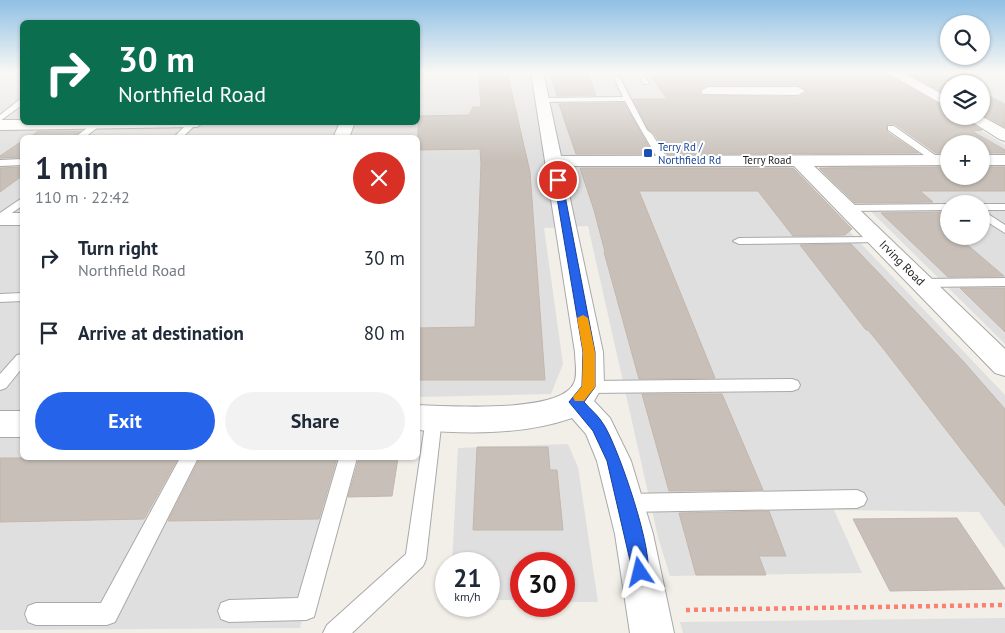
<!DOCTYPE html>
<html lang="en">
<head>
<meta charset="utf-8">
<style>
  body { margin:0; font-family:"PT Sans",sans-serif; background:#f2f2f3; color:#1f2937; height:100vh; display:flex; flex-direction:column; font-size:19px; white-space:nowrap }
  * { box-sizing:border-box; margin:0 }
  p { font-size:16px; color:#747a83 }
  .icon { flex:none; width:28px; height:28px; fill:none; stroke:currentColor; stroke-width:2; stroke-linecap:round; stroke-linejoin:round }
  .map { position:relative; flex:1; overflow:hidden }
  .side { position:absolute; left:20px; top:135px; width:400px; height:325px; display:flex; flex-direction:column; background:#fff; border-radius:8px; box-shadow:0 1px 4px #0004 }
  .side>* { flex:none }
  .guide { position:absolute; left:20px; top:20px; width:400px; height:105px; border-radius:8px; box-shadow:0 1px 4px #0004; background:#0b6e4f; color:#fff; overflow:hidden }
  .tools { position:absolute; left:940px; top:15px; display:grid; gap:10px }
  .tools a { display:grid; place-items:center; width:50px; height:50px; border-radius:50%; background:#fff; box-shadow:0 1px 4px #0004; font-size:25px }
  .speed { position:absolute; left:435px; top:552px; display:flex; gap:10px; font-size:25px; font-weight:700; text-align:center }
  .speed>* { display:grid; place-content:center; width:65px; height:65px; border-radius:50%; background:#fff; box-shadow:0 1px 4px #0004; line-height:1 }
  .speed small { font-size:12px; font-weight:400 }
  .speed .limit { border:8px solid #d22; background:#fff; color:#111 }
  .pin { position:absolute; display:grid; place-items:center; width:42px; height:42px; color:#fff; margin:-21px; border:2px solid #fff; border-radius:50%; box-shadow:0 1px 5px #0007 }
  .me { position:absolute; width:55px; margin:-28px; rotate:350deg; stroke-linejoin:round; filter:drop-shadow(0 0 4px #0008) }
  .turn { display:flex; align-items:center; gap:18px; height:105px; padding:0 15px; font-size:22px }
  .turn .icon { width:65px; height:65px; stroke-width:2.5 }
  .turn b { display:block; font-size:35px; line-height:42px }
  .round { display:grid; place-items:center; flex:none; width:52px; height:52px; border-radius:26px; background:#f2f2f3 }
  .summary { display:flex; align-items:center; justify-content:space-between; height:85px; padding:0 15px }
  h1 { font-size:30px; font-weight:800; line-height:38px }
  .action { display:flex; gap:10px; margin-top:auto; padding:10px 15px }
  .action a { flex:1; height:58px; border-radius:30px; background:#2563eb; color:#fff; font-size:20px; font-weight:800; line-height:58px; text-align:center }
  .action a+a { background:#f2f2f3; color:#1f2937 }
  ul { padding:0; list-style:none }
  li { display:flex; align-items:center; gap:15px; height:75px; padding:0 15px }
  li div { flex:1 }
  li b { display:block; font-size:19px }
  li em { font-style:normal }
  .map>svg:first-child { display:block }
  .residential { fill:#e0dfdf; fill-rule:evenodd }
  .building { fill:#c7bfb8; stroke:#c4b6ab; fill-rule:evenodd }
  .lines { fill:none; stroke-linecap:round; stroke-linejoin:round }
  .service-casing { stroke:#a9a9a9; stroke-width:2 }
  .minor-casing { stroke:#a9a9a9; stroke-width:2 }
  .path { stroke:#fa8072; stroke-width:4.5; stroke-dasharray:4 4; stroke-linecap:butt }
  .service { fill:#fff; fill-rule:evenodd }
  .minor { fill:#fff; fill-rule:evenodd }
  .route { fill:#2563eb; stroke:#184099 }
  .slow { fill:#f59e0b }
  .transit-dot { fill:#1a4fb4; stroke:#fff; stroke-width:2 }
  .labels { text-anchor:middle; stroke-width:4; stroke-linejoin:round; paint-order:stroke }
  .far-transit-label { font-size:11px; fill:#164399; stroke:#fff; text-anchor:start }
  .far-street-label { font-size:11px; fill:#222; stroke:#fff }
  .street-label { font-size:12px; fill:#222; stroke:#fff }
</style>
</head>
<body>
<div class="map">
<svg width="1005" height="633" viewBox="0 0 1005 633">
  <rect width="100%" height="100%" fill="#f2efe9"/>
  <g class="residential">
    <path d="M0,72H22V122H418V72H879L949,116H956L1005,145V344L809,150L773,151L1005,395V549L979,512L834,510L862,573L670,576L658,537L588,226L544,228L563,364L551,394L418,397V138H22V458H343L300,628L0,630ZM949,144H981V176H949ZM949,204H981V236H949Z"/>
    <path d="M909,72H1005V124L981,111V84H949Z"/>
    <path d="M568,444L578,467L598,602H564V564H521V600H489V564H452L458,448Z"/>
    <path d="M1005,618V633H683L680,622Z"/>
  </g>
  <g class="building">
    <path d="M480,72H507L530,172L545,380H418V328L475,327L481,163L480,149L418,150V116L469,115L473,107H481L479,78H480Z"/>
    <path d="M549,72H587L596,95L557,96Z"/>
    <path d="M648,72H884L949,110V116H961L982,130L972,131L1005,150V153H981V144H949V153H936L895,124H888L886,126L887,132L918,153L667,154L654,133L648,129L633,99H667ZM708,85H798L807,92L798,97L701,95L699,91Z"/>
    <path d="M906,72H941L965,84H949V96Z"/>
    <path d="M981,92L1005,104V127L981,114Z"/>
    <path d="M624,103L653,154H576L559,104Z"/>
    <path d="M38,131H81L72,138H29Z"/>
    <path d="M22,141V157L0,158V156Z"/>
    <path d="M22,167V176L0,192V168Z"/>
    <path d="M949,167V176H981V167H1005V191H920L933,202L855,203L819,168Z"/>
    <path d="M580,168H793L852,229L845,235L793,236L758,191H639L715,378L639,379L604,252H605L594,210Z"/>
    <path d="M944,212L949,215V236H957L1004,276L948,277L881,213Z"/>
    <path d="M851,244L963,361L1005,409V506L882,347L868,330H866L800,245Z"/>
    <path d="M960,288H1005V332Z"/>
    <path d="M642,394H722L763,490L669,491Z"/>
    <path d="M477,447H548L550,470H557L563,530H473Z"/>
    <path d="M0,458H178L144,519L0,522Z"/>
    <path d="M200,458H337L319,519L168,521Z"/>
    <path d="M359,458H398L392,496L348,497Z"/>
    <path d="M769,511L786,556H759L766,575H696L679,513Z"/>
    <path d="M957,518L1005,589L890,591L853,519Z"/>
  </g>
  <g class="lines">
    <g class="service-casing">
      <g id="service">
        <path d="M636,72H642L649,83L648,84H644Z"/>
        <path d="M617,76L620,78L647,130L652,134L669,161L667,163H661L659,161C648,141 636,122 625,101L542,102L538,100L542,98L623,97L614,78Z"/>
        <path d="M19,100H22V105L0,121V115Z"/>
        <path d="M95,122L102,124L84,138H74Z"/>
        <path d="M189,122L197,123L182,138H173Z"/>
        <path d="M888,126H894L942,160L940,162H934L888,130Z"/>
        <path d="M22,159V165L0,166V160Z"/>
        <path d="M22,198V206L0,221V213Z"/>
        <path d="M949,204V210L846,211L841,208L846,205Z"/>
        <path d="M981,204H1005V210H982L1005,225V233L981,218Z"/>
        <path d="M878,237L884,240L882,242L739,244L733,241L739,238Z"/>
        <path d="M1005,278V286L922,287L916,283L922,279Z"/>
        <path d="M22,293V301L0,302V294Z"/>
        <path d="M22,354V368L6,388L0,390V374L17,355Z"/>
        <path d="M792,379L798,381L800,385L798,389L792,391L588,393L582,391L580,387L582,383L588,381Z"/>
        <path d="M434,411L440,413L442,418L426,559L423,566L352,633H323L327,625L406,554L426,418L428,413Z"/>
        <path d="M180,458H198L115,622L107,625H36L28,622L25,614L28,606L36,603H101Z"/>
        <path d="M339,458H357L314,617L306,620L229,622L221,619L218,611L221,603L229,600L298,598Z"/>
        <path d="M857,490L864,493L867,499L864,505L857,508L626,512L619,509L616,503L619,497L626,494Z"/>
      </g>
    </g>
    <g class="minor-casing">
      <g id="minor">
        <path d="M531,72H543L561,156L949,155V165L814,166L1005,349V376L995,373L794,166H563L603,352L604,384L594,401L610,418L631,461L653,534L674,633H630L615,534L597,461L586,434L572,418C523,435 468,434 418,430V405C448,406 561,414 574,383C578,375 575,361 575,352Z"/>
        <path d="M886,72H902L949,98V108Z"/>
        <path d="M708,87H798L805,91L798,95L703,94L701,91Z"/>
        <path d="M963,116H981L1005,129V141L999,139Z"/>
        <path d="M0,120H22V122H204L197,127L0,130Z"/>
        <path d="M340,122H355L349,138H333Z"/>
        <rect x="981" y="155" width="24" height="10"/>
        <rect x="0" y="213" width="22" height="12"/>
        <rect x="0" y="411" width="22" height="26"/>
      </g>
    </g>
    <path class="path" d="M686,610L1005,605"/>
    <use href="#service" class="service"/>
    <use href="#minor" class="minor"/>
  </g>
  <linearGradient id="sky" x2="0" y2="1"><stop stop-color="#8fc0e4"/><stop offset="0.45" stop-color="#f9f8f5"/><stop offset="1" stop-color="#f9f8f5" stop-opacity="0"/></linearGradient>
  <rect width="1005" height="161" fill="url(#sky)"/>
  <path class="route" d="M558,178L562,180L595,352V387L584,402C590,409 599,416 604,425C618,447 656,556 647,578L640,581L634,578L607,461L593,431L569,402L582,386L583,352L554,180Z"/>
  <path class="slow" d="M583,315L588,318L595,352V387L584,401H575L573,397L582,386L583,352L577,318Z"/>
  <rect class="transit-dot" x="643" y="148" width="10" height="10" rx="2.5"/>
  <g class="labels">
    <g class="far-transit-label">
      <text x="658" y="151">Terry Rd /<tspan x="658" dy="13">Northfield Rd</tspan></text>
    </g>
    <g class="far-street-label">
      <text x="767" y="164">Terry Road</text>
    </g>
    <g class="street-label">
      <text transform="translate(902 263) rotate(45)" y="4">Irving Road</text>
    </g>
  </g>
</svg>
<div class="tools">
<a><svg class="icon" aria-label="search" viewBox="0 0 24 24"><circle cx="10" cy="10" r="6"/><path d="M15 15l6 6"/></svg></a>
<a><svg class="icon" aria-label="layers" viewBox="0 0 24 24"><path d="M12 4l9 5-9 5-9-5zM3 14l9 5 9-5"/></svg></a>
<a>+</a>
<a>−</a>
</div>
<div class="speed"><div>21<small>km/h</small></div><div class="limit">30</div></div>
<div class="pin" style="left:558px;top:180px;background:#d93025"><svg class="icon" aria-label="arrive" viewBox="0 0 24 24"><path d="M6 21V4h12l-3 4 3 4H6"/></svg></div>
<svg class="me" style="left:640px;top:572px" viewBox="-20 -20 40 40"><path d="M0-17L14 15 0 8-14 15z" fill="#2563eb" stroke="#fff" stroke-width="4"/></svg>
<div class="guide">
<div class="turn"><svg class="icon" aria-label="right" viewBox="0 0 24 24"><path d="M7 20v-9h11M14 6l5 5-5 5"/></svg><div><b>30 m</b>Northfield Road</div></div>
</div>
<section class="side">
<div class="summary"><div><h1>1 min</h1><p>110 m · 22:42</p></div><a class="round" style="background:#d93025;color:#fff"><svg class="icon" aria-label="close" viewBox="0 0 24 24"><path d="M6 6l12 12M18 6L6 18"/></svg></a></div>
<ul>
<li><svg class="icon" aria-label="right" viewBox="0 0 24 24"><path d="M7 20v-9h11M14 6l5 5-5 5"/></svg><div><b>Turn right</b><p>Northfield Road</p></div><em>30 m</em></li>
<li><svg class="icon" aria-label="arrive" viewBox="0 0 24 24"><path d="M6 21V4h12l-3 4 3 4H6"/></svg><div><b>Arrive at destination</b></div><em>80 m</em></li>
</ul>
<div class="action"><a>Exit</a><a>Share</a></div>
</section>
</div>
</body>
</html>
